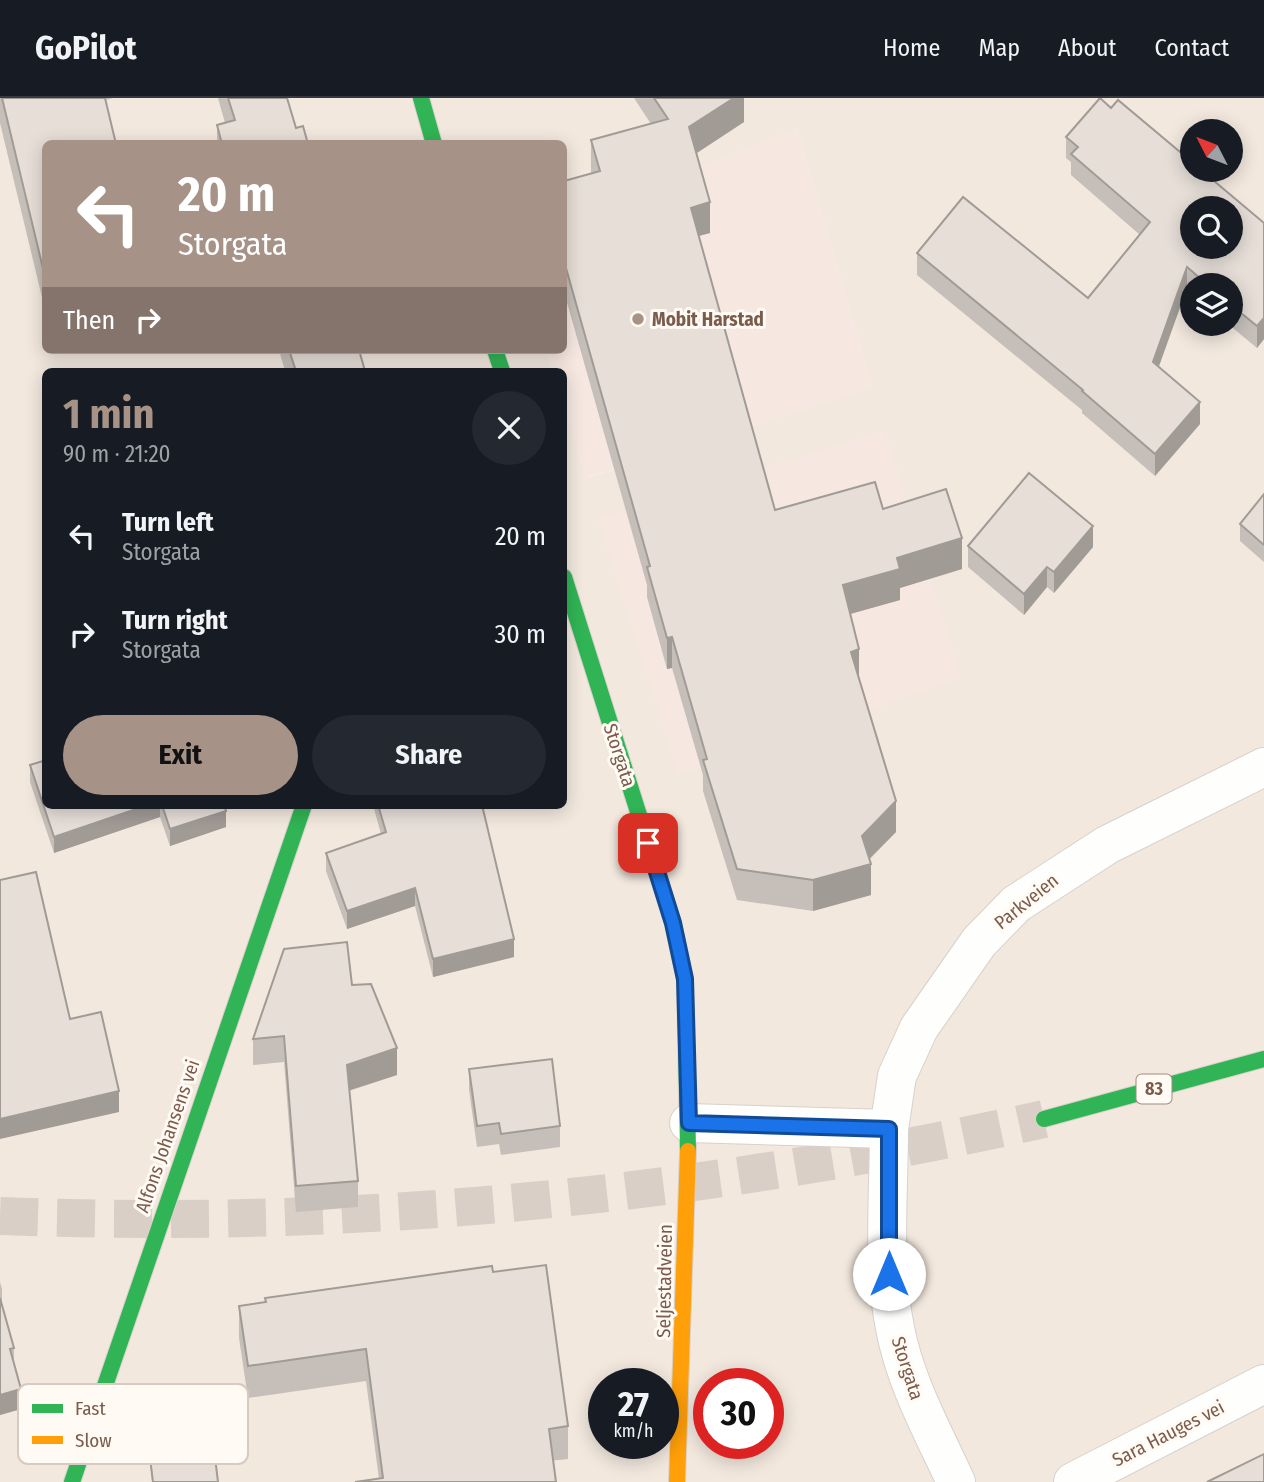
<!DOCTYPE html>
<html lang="en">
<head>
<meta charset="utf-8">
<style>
  body { margin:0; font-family:"Fira Sans Condensed",sans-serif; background:#242831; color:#f1f3f6; height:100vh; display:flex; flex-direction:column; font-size:26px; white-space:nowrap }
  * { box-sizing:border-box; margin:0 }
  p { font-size:23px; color:#9ea1a6 }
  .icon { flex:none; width:38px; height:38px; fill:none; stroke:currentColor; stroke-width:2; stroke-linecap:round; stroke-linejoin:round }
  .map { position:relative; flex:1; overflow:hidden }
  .panel { position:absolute; left:42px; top:270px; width:525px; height:441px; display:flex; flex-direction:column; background:#171b24; border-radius:10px; box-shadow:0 4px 18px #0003 }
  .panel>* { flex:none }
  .guide { position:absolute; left:42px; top:42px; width:525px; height:214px; border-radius:10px; box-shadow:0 4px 18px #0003; background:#a69286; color:#fff; overflow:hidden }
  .needle { width:46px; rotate:312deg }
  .fabs { position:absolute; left:1180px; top:21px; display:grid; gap:14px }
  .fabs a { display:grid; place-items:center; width:63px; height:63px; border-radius:50%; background:#171b24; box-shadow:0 4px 18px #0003; font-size:35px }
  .speed { position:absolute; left:588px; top:1270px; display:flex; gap:14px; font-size:35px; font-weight:700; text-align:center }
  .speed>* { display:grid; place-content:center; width:91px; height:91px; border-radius:50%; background:#171b24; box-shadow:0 4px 18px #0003; line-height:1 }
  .speed small { font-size:18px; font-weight:400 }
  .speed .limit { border:10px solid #d22; background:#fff; color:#111 }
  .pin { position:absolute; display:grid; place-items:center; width:60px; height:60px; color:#fff; margin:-30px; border-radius:14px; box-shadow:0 4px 10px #0006 }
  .me { position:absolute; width:77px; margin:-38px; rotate:0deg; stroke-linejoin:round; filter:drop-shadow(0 0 5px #0008) }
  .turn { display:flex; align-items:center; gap:24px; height:147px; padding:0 21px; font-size:32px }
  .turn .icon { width:91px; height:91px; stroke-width:2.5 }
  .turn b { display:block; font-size:49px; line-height:60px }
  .then { display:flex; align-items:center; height:66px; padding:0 21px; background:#0003; gap:14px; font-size:26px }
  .round { display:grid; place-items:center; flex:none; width:74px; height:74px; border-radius:37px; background:#242831 }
  .headline { display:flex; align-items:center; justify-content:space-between; height:119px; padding:0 21px }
  h1 { font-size:42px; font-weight:700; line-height:52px; color:#a69286 }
  .cta { display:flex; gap:14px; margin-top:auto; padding:14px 21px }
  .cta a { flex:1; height:80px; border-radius:42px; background:#a69286; color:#111; font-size:28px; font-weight:700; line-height:80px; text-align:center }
  .cta a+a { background:#242831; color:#f1f3f6 }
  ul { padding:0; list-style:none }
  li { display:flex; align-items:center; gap:21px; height:98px; padding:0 21px }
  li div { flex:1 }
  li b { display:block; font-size:26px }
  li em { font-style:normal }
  header { display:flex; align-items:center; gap:42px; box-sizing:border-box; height:98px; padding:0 35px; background:#171b24; border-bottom:2px solid #363941 }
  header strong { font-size:33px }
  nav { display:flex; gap:38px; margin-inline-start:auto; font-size:24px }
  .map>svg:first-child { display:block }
  .residential { fill:#f2e8de; fill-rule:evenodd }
  .commercial { fill:#f6e8e1 }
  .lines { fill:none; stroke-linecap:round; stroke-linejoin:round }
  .highway-tunnel { stroke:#d9cfc7; stroke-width:38; stroke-dasharray:38 19; stroke-linecap:butt }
  .street-casing { stroke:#d7d1cb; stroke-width:40 }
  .fast-casing { stroke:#d9d2cb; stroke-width:18 }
  .slow-casing { stroke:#d9d2cb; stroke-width:18 }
  .street { stroke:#fefefd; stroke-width:38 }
  .fast { stroke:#30b455; stroke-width:16 }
  .slow { stroke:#ff9f0a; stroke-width:16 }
  .wall { fill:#c6bfb9 }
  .shaded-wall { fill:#a19b96 }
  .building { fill:#e6ded7; stroke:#a19b96; stroke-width:2; fill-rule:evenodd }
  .route-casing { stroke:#114b97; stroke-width:18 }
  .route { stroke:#1a73e8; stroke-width:12 }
  .poi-dot { fill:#a69286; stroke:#fffaf3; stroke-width:2.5 }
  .labels { text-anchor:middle; stroke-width:6; stroke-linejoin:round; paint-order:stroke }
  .shield { fill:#fffaf3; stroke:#a28b7f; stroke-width:2 }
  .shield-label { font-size:18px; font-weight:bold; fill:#7a5c4d }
  .poi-label { font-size:19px; font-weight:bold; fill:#7a5c4d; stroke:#fffaf3; text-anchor:start }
  .street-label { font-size:19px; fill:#7a5c4d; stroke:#fffaf3 }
  .key { fill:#fffaf3; stroke:#d7cbc1; stroke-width:2 }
  .key-label { font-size:19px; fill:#7a5c4d }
</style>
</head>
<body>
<header>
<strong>GoPilot</strong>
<nav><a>Home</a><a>Map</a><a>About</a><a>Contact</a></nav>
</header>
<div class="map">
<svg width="1264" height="1384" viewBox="0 0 1264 1384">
  <rect width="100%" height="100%" fill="#f9f5f0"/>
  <path class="residential" d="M0,0H1264V1384H0ZM797,31L872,289L587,380L564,308V707H46V273H553L546,252H46V46H564V81L635,59L688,75ZM1192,33H1230V72H1192ZM1192,110H1230V149H1192ZM1192,187H1230V226H1192ZM884,334L929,483L599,421ZM604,1286H663V1346H604ZM709,1286H768V1346H709Z"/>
  <g class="commercial">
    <path d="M797,31L872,289L586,380L564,308V273H553L546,252H564V81L635,59L688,75Z"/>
    <path d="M885,333L961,580L679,677L598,421Z"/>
  </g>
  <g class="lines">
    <path class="highway-tunnel" d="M0,1118C354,1132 698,1098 1044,1021"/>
    <g class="street-casing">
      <g id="street">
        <path d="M689,1025L889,1031C889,1096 882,1165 895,1230C905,1284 933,1334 956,1384"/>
        <path d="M889,1031L897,978L919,930L979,844L1016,806L1107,747L1264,669"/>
        <path d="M1073,1384L1264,1286"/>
      </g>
    </g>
    <g class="fast-casing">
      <g id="fast">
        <path d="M421,0L434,46"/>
        <path d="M495,252L502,273"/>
        <path d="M564,479L673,825L685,882L688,1053"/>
        <path d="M1044,1021L1264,961"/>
        <path d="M72,1384L304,707"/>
      </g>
    </g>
    <g class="slow-casing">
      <path id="slow" d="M677,1384L688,1053"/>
    </g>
    <use href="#street" class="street"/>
    <use href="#fast" class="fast"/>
    <use href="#slow" class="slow"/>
  </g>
  <g class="wall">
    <path d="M0,0H113L106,2L46,46V216L0,25Z"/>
    <path d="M218,0H287L296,30L308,46H217V27L225,25Z"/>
    <path d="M634,0H744V24L697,55L710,135L699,138L775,412L883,411L962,471L900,490V502L850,516L859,580L896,734L870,761L871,797L813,813L737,802L703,693V677L672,570L667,571L647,499V487L564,194V83L591,76V42L651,26Z"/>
    <path d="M1111,10L1264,125V241L1257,250L1228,226H1230V187H1192V195L1187,190L1158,269L1200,326L1155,378L1082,315V312L917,177V155L1088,200L1140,137L1071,77V64L1066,60V39Z"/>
    <path d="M279,252H359L365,273H285Z"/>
    <path d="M1264,396V464L1240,443V426Z"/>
    <path d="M968,448L1093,449L1054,495L1047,489L1024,517L968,469Z"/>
    <path d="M30,667L46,707H224L226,729L170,748L160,719L54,755L30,684Z"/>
    <path d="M373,707H482L514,859L433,879L415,808L347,831L326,773V755L381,736Z"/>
    <path d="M352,887L397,977L349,993L358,1083V1109L296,1114L284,964L253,967V941Z"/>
    <path d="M469,971L560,1028V1049L501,1057L499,1046L477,1049L469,992Z"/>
    <path d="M493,1174L568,1328V1361L379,1381L366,1283L248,1300L239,1240V1208L265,1204V1200Z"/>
    <path d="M0,1184L2,1191V1207L14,1250V1267L21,1311L0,1317Z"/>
    <path d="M150,1360L218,1384H152Z"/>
  </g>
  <g class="shaded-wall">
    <path d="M734,0H744V24L689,60V29Z"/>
    <path d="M710,104V135L691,140V110Z"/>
    <path d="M1187,169V190L1153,285V264Z"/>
    <path d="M1264,220V241L1257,250V228Z"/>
    <path d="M1200,304V326L1155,378V356Z"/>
    <path d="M1093,428V449L1054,495V474Z"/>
    <path d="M962,440V471L900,490V502L843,518V487L897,460Z"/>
    <path d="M1047,469V489L1024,517V496Z"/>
    <path d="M672,539V570L667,571V540Z"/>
    <path d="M859,551V582L851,554Z"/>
    <path d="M896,703V734L862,768L871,766V797L813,813V782L862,738Z"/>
    <path d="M148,707H160V719L54,755V739Z"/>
    <path d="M226,713V729L170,748V731Z"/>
    <path d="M415,790V808L347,831V813Z"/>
    <path d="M514,841V859L433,879V861Z"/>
    <path d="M397,950V977L347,993V967Z"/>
    <path d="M119,993V1014L0,1041V1021Z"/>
    <path d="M21,1291V1311L0,1317V1297Z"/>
  </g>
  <g class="building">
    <path d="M2,0H105L116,46H46V183Z"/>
    <path d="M228,0H287L296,30L303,28L308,46H222L217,27L235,22Z"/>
    <path d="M654,0H734L689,29L710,104L691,110L775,412L875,384L883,411L946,391L962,440L897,460L900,471L843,487L859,551L851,554L896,703L862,738L871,766L813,782L737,771L703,662L707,661L672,539L667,540L647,469L650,468L564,163V83L600,73L591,42L668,21Z"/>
    <path d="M1100,0L1111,10L1118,2L1192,64V72H1201L1264,125V220L1257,228L1230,206V187H1208L1187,169L1153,264L1200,304L1155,356L1082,293L1083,292L917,155L963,99L1088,200L1150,124L1071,56L1078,49L1066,39ZM1192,110H1230V149H1192Z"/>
    <path d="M289,252H359L365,273H296Z"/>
    <path d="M1029,375L1093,428L1054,474L1047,469L1024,496L968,448Z"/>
    <path d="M1264,396V447L1240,426Z"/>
    <path d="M46,662V707H148L54,739L30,667Z"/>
    <path d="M162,707H224L226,713L170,731Z"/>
    <path d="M378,707H482L514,841L433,861L415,790L347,813L326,755L386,734Z"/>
    <path d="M36,774L70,921L101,914L119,993L0,1021V782Z"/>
    <path d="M347,844L352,887L371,886L397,950L347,967L358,1083L296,1088L284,938L253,941L284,851Z"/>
    <path d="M552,961L560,1028L501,1036L499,1025L477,1028L469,971Z"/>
    <path d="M546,1167L568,1328L549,1331L556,1384H355L383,1380L366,1251L248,1268L239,1208L266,1204L265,1200L492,1168L493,1174Z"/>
    <path d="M0,1200L14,1250L10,1251L21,1291L0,1297Z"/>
    <path d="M214,1351L218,1384H153L150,1360Z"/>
    <path d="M1264,1356V1384H1207Z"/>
  </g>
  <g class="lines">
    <g class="route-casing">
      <path id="route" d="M648,745L673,825L685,881L689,1025L889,1031V1176"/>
    </g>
    <use href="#route" class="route"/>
  </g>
  <circle class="poi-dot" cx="638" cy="221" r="7"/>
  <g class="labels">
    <rect class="shield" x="1136.5" y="976.5" width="35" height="29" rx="5"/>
    <g class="shield-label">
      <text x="1154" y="997">83</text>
    </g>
    <g class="poi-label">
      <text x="652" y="228">Mobit Harstad</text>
    </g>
    <g class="street-label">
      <text transform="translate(620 657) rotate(72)" y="7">Storgata</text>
      <text transform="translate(1026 803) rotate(-39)" y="7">Parkveien</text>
      <text transform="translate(167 1038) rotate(-71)" y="7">Alfons Johansens vei</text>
      <text transform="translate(664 1183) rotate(-89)" y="7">Seljestadveien</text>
      <text transform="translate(908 1270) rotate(72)" y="7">Storgata</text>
      <text transform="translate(1168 1335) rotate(-27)" y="7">Sara Hauges vei</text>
    </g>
  </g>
  <rect x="18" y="1286" width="230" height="80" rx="10" class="key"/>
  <rect x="32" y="1306" width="31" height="9" fill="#30b455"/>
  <rect x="32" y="1338" width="31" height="8" fill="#ff9f0a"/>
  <g class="key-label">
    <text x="75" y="1317">Fast</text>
    <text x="75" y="1349">Slow</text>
  </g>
</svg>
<div class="fabs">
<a><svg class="needle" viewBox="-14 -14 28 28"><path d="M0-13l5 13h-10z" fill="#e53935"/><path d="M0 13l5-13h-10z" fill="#9ea1a6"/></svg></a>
<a><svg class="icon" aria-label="search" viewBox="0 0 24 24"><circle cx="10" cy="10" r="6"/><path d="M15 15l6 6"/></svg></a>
<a><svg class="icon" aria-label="layers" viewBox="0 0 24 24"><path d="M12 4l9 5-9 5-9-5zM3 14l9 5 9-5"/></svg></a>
</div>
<div class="speed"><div>27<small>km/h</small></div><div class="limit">30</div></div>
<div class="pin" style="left:648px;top:745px;background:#d93025"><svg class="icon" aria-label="arrive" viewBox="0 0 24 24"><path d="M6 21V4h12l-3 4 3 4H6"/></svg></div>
<svg class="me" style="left:889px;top:1176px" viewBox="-20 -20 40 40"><circle r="19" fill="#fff"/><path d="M0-13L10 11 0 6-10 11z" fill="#1a73e8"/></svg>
<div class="guide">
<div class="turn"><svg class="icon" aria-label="left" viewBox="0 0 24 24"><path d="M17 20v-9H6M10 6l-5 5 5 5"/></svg><div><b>20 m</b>Storgata</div></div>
<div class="then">Then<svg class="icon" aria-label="right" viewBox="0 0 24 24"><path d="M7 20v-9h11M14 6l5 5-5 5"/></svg></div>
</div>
<section class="panel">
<div class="headline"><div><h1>1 min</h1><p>90 m · 21:20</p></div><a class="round"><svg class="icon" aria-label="close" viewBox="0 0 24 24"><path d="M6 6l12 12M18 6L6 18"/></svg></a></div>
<ul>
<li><svg class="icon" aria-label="left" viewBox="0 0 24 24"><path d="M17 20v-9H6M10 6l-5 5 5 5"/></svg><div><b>Turn left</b><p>Storgata</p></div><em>20 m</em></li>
<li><svg class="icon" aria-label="right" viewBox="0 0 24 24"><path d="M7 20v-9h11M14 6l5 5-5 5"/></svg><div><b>Turn right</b><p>Storgata</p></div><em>30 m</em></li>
</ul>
<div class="cta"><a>Exit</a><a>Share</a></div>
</section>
</div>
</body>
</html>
